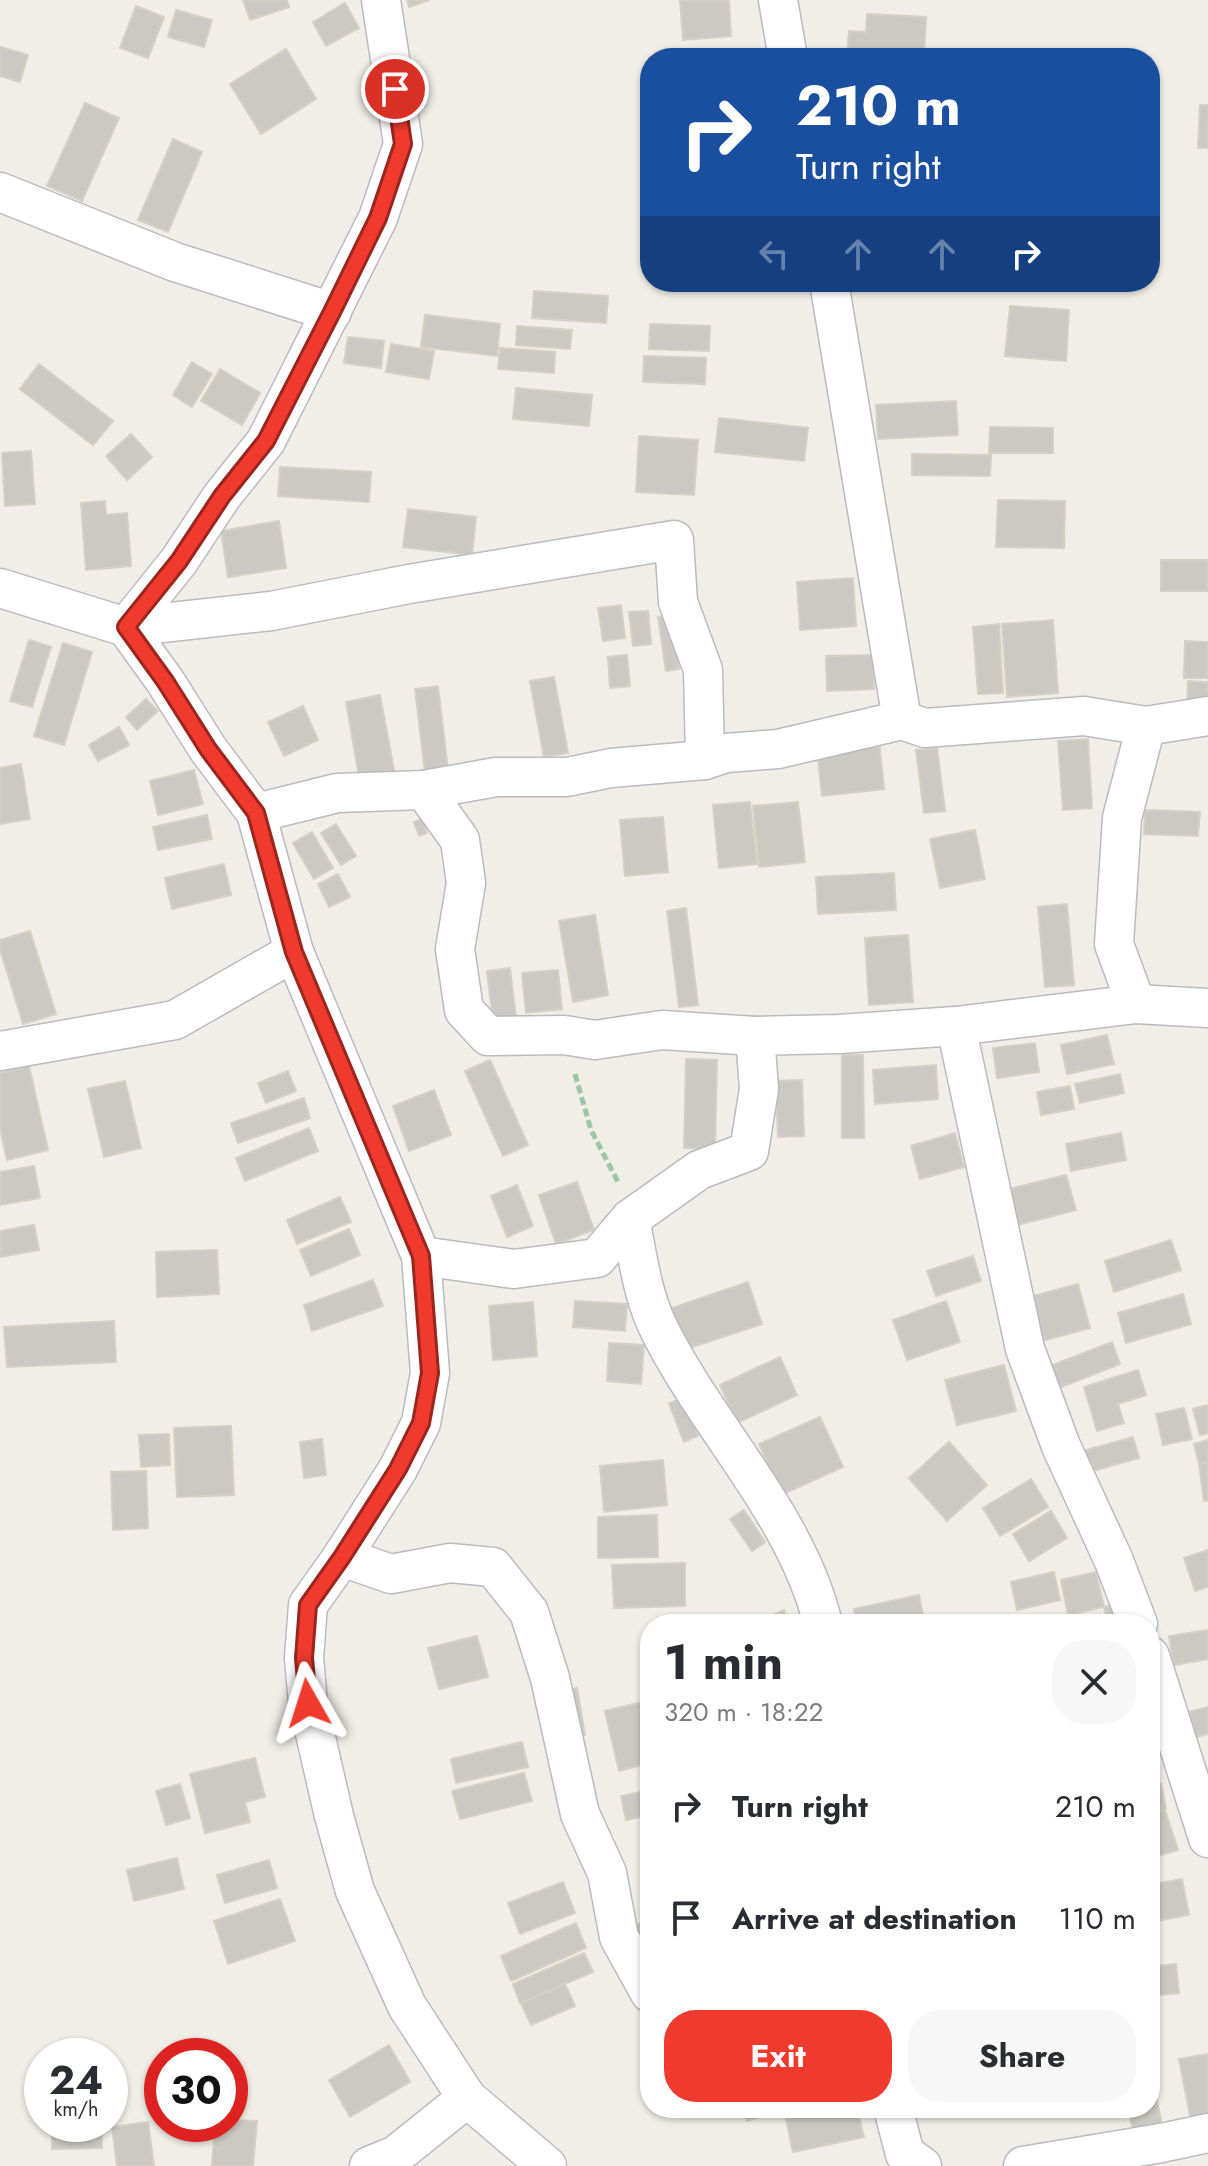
<!DOCTYPE html>
<html lang="en">
<head>
<meta charset="utf-8">
<style>
  body { margin:0; font-family:Jost,sans-serif; background:#f7f7f7; color:#2b2b33; height:100vh; display:flex; flex-direction:column; font-size:30px; white-space:nowrap }
  * { box-sizing:border-box; margin:0 }
  p { font-size:26px; color:#7c7c81 }
  .icon { flex:none; width:44px; height:44px; fill:none; stroke:currentColor; stroke-width:2; stroke-linecap:round; stroke-linejoin:round }
  .map { position:relative; flex:1; overflow:hidden }
  .panel { position:absolute; left:640px; top:1614px; width:520px; height:504px; display:flex; flex-direction:column; background:#fff; border-radius:32px; box-shadow:0 2px 6px #0004 }
  .panel>* { flex:none }
  .hud { position:absolute; left:640px; top:48px; width:520px; height:244px; border-radius:32px; box-shadow:0 2px 6px #0004; background:#1a4fa0; color:#fff; overflow:hidden }
  .speed { position:absolute; left:24px; top:2038px; display:flex; gap:16px; font-size:40px; font-weight:700; text-align:center }
  .speed>* { display:grid; place-content:center; width:104px; height:104px; border-radius:50%; background:#fff; box-shadow:0 2px 6px #0004; line-height:1 }
  .speed small { font-size:20px; font-weight:400 }
  .speed .limit { border:12px solid #d22; background:#fff; color:#111 }
  .pin { position:absolute; display:grid; place-items:center; width:68px; height:68px; color:#fff; margin:-34px; border:4px solid #fff; border-radius:50%; box-shadow:0 2px 8px #0007 }
  .me { position:absolute; width:88px; margin:-44px; rotate:354deg; stroke-linejoin:round; filter:drop-shadow(0 0 6px #0008) }
  .turn { display:flex; align-items:center; gap:28px; height:168px; padding:0 24px; font-size:36px }
  .turn .icon { width:104px; height:104px; stroke-width:2.5 }
  .turn b { display:block; font-size:56px; line-height:68px }
  .lanes { display:flex; align-items:center; height:76px; padding:0 24px; background:#0003; justify-content:center; gap:40px; direction:ltr }
  .lanes .off { opacity:.35 }
  .round { display:grid; place-items:center; flex:none; width:84px; height:84px; border-radius:32px; background:#f7f7f7 }
  .summary { display:flex; align-items:center; justify-content:space-between; height:136px; padding:0 24px }
  h1 { font-size:48px; font-weight:700; line-height:60px }
  .primary-button { display:flex; gap:16px; margin-top:auto; padding:16px 24px }
  .primary-button a { flex:1; height:92px; border-radius:32px; background:#ef3a2d; color:#fff; font-size:32px; font-weight:700; line-height:92px; text-align:center }
  .primary-button a+a { background:#f7f7f7; color:#2b2b33 }
  ul { padding:0; list-style:none }
  li { display:flex; align-items:center; gap:24px; height:112px; padding:0 24px }
  li div { flex:1 }
  li b { display:block; font-size:30px }
  li em { font-style:normal }
  .map>svg:first-child { display:block }
  .building { fill:#cbc9c3; stroke:#d5d0c4; stroke-width:2 }
  .lines { fill:none; stroke-linecap:round; stroke-linejoin:round }
  .minor-casing { stroke:#b8bbc0; stroke-width:41 }
  .path { stroke:#99c8a6; stroke-width:5; stroke-dasharray:8 4; stroke-linecap:butt }
  .minor { stroke:#fff; stroke-width:38 }
  .route-casing { stroke:#9b261d; stroke-width:20 }
  .route { stroke:#ef3a2d; stroke-width:14 }
</style>
</head>
<body>
<div class="map">
<svg width="1208" height="2166" viewBox="0 0 1208 2166">
  <rect width="100%" height="100%" fill="#f0eee6"/>
  <g class="building">
    <path d="M243,0H287L289,7L250,20Z"/>
    <path d="M407,0H429L409,7Z"/>
    <path d="M680,0H729L731,36L683,40Z"/>
    <path d="M345,3L359,28L326,46L313,22Z"/>
    <path d="M136,6L164,17L148,58L120,48Z"/>
    <path d="M176,10L212,20L204,47L168,37Z"/>
    <path d="M867,14L926,17L924,58H847L849,31L866,32Z"/>
    <path d="M0,47L28,55L20,82L0,76Z"/>
    <path d="M286,49L316,99L261,134L230,84Z"/>
    <path d="M85,103L119,118L82,201L47,186Z"/>
    <path d="M1200,105H1208V148H1198Z"/>
    <path d="M173,139L202,152L168,232L138,220Z"/>
    <path d="M534,291L608,296L606,323L532,318Z"/>
    <path d="M1010,306L1069,310L1066,361L1005,356Z"/>
    <path d="M425,315L500,324L497,356L421,347Z"/>
    <path d="M650,324L710,326L709,351L649,349Z"/>
    <path d="M517,326L572,330L570,349L516,345Z"/>
    <path d="M348,337L384,341L381,368L344,363Z"/>
    <path d="M391,344L434,351L429,379L386,372Z"/>
    <path d="M500,348L555,352L554,373L498,369Z"/>
    <path d="M644,356L706,358L705,384L643,382Z"/>
    <path d="M192,362L212,374L192,407L173,395Z"/>
    <path d="M39,364L113,421L93,445L20,389Z"/>
    <path d="M220,369L260,393L242,425L201,401Z"/>
    <path d="M516,388L592,395L589,426L513,419Z"/>
    <path d="M956,401L958,435L878,439L876,405Z"/>
    <path d="M719,418L808,428L804,461L715,452Z"/>
    <path d="M990,427L1053,428V453H989Z"/>
    <path d="M131,434L152,457L127,480L106,456Z"/>
    <path d="M639,436L698,440L694,495L636,492Z"/>
    <path d="M31,451L35,504L5,506L2,453Z"/>
    <path d="M912,454L991,455L990,476L912,475Z"/>
    <path d="M280,467L371,472L369,502L278,496Z"/>
    <path d="M998,500L1065,501L1064,548L996,547Z"/>
    <path d="M105,501L106,515L127,513L131,566L86,570L81,503Z"/>
    <path d="M408,509L476,517L472,555L403,547Z"/>
    <path d="M279,521L286,568L228,577L221,531Z"/>
    <rect x="1161" y="560" width="47" height="31"/>
    <path d="M853,578L856,626L800,630L797,582Z"/>
    <path d="M621,605L625,638L603,641L598,608Z"/>
    <path d="M648,611L651,644L633,646L629,612Z"/>
    <path d="M672,616L679,669L666,671L658,617Z"/>
    <path d="M1053,620L1058,693L1007,697L1002,624Z"/>
    <path d="M999,624L1003,693L978,694L973,627Z"/>
    <path d="M29,640L51,647L32,707L10,701Z"/>
    <path d="M1185,641L1208,642V678H1184Z"/>
    <path d="M63,643L92,652L64,745L34,736Z"/>
    <path d="M627,655L630,686L610,688L608,657Z"/>
    <path d="M873,655L874,689L827,691L826,656Z"/>
    <path d="M554,677L568,753L544,757L530,681Z"/>
    <path d="M1188,681L1208,682V713L1187,712Z"/>
    <path d="M438,686L449,778L426,781L415,689Z"/>
    <path d="M380,695L395,775L360,782L346,702Z"/>
    <path d="M146,699L158,711L137,730L126,717Z"/>
    <path d="M303,706L318,740L284,756L268,722Z"/>
    <path d="M119,727L129,745L98,761L89,745Z"/>
    <path d="M1088,739L1092,808L1063,810L1058,741Z"/>
    <path d="M879,740L884,789L822,796L817,748Z"/>
    <path d="M937,748L945,811L924,813L916,750Z"/>
    <path d="M21,764L30,819L0,824V768Z"/>
    <path d="M194,770L203,804L158,815L150,781Z"/>
    <path d="M750,802L757,864L719,868L713,805Z"/>
    <path d="M798,802L805,862L759,867L753,806Z"/>
    <path d="M1145,810L1200,812L1198,836L1144,834Z"/>
    <path d="M207,815L212,839L158,850L153,827Z"/>
    <path d="M663,817L668,872L625,876L620,820Z"/>
    <path d="M421,819L427,833L419,836L414,822Z"/>
    <path d="M336,824L356,856L341,865L321,833Z"/>
    <path d="M975,830L985,879L940,888L930,839Z"/>
    <path d="M312,832L333,868L314,879L293,843Z"/>
    <path d="M224,864L231,895L172,909L165,878Z"/>
    <path d="M894,873L896,910L818,914L816,877Z"/>
    <path d="M338,874L350,897L329,907L318,884Z"/>
    <path d="M1067,904L1074,985L1045,987L1038,907Z"/>
    <path d="M686,908L698,1005L679,1007L667,911Z"/>
    <path d="M595,915L608,995L573,1002L559,921Z"/>
    <path d="M30,931L56,1014L23,1024L0,949V940Z"/>
    <path d="M908,935L913,1002L869,1005L865,938Z"/>
    <path d="M510,968L516,1017L493,1020L487,971Z"/>
    <path d="M558,970L562,1009L526,1013L522,973Z"/>
    <path d="M1107,1035L1114,1064L1067,1074L1061,1045Z"/>
    <path d="M1035,1043L1039,1072L997,1078L993,1048Z"/>
    <path d="M842,1055H863L864,1138H842Z"/>
    <path d="M686,1059L717,1060L715,1149L684,1148Z"/>
    <path d="M490,1060L528,1145L503,1156L465,1071Z"/>
    <path d="M936,1065L938,1099L875,1104L873,1070Z"/>
    <path d="M29,1066L48,1150L7,1160L0,1128V1073Z"/>
    <path d="M288,1071L296,1091L266,1103L258,1083Z"/>
    <path d="M1120,1074L1124,1093L1080,1103L1075,1084Z"/>
    <path d="M802,1080L804,1136L778,1137L776,1081Z"/>
    <path d="M125,1081L141,1148L104,1157L88,1089Z"/>
    <path d="M1070,1086L1074,1109L1041,1115L1037,1092Z"/>
    <path d="M434,1090L451,1135L409,1151L393,1106Z"/>
    <path d="M304,1098L310,1118L238,1143L231,1123Z"/>
    <path d="M309,1128L318,1151L245,1181L236,1158Z"/>
    <path d="M955,1133L964,1167L920,1179L911,1146Z"/>
    <path d="M1121,1133L1126,1160L1071,1171L1066,1144Z"/>
    <path d="M34,1166L40,1198L0,1205V1172Z"/>
    <path d="M1066,1175L1076,1210L1014,1226L1005,1190Z"/>
    <path d="M577,1182L594,1230L556,1244L539,1195Z"/>
    <path d="M517,1185L533,1226L507,1237L491,1196Z"/>
    <path d="M340,1197L351,1222L297,1244L287,1220Z"/>
    <path d="M34,1225L39,1250L0,1257V1231Z"/>
    <path d="M349,1229L360,1255L311,1276L300,1250Z"/>
    <path d="M1171,1240L1181,1270L1114,1292L1105,1261Z"/>
    <path d="M217,1250L219,1294L157,1297L156,1252Z"/>
    <path d="M973,1256L981,1281L936,1296L927,1271Z"/>
    <path d="M373,1280L383,1306L312,1331L304,1305Z"/>
    <path d="M748,1282L762,1324L680,1351L666,1310Z"/>
    <path d="M1078,1284L1090,1328L1038,1342L1026,1298Z"/>
    <path d="M1183,1294L1191,1324L1126,1343L1118,1313Z"/>
    <path d="M575,1301L627,1304L625,1331L573,1327Z"/>
    <path d="M946,1301L960,1342L907,1360L893,1320Z"/>
    <path d="M533,1302L537,1356L493,1360L489,1306Z"/>
    <path d="M114,1321L116,1362L7,1367L4,1327Z"/>
    <path d="M1112,1342L1120,1364L1059,1388L1050,1366Z"/>
    <path d="M609,1343L644,1345L641,1384L607,1381Z"/>
    <path d="M780,1357L797,1395L737,1423L720,1385Z"/>
    <path d="M1004,1365L1016,1411L957,1425L945,1380Z"/>
    <path d="M1138,1370L1146,1395L1118,1404L1124,1423L1097,1431L1084,1387Z"/>
    <path d="M684,1398L698,1436L684,1442L669,1403Z"/>
    <path d="M1208,1405V1433L1200,1435L1193,1409Z"/>
    <path d="M1184,1408L1192,1439L1163,1445L1156,1414Z"/>
    <path d="M820,1417L843,1467L781,1495L759,1444Z"/>
    <path d="M231,1426L234,1495L177,1497L174,1428Z"/>
    <path d="M169,1434L170,1465L141,1467L139,1435Z"/>
    <path d="M1133,1437L1139,1458L1089,1472L1083,1451Z"/>
    <path d="M322,1439L326,1475L304,1478L300,1442Z"/>
    <path d="M1208,1440V1462L1199,1464L1194,1444Z"/>
    <path d="M949,1442L987,1485L947,1521L909,1478Z"/>
    <path d="M663,1460L667,1505L604,1512L600,1466Z"/>
    <path d="M1208,1463V1501H1204L1199,1464Z"/>
    <path d="M146,1471L148,1528L113,1530L111,1472Z"/>
    <path d="M1031,1479L1048,1507L1000,1536L983,1508Z"/>
    <path d="M744,1510L765,1542L752,1551L730,1519Z"/>
    <path d="M1051,1511L1067,1538L1029,1561L1013,1534Z"/>
    <path d="M657,1515L658,1557L598,1558V1517Z"/>
    <path d="M1208,1550V1587L1195,1591L1184,1558Z"/>
    <path d="M685,1563V1606L614,1608L612,1565Z"/>
    <path d="M1054,1572L1060,1600L1017,1610L1011,1582Z"/>
    <path d="M1096,1572L1104,1607L1068,1615L1061,1580Z"/>
    <path d="M919,1595L925,1624H857L854,1609Z"/>
    <path d="M1128,1601L1133,1620L1108,1624L1104,1607Z"/>
    <path d="M784,1610L789,1624H751Z"/>
    <path d="M1208,1630V1659L1174,1665L1169,1636Z"/>
    <path d="M477,1636L488,1677L439,1689L428,1648Z"/>
    <path d="M577,1688L585,1735L575,1737L567,1690Z"/>
    <path d="M650,1700V1763L619,1771L605,1711Z"/>
    <path d="M1208,1707V1734L1196,1737L1189,1712Z"/>
    <path d="M522,1742L528,1767L456,1783L451,1759Z"/>
    <path d="M255,1758L265,1797L245,1802L250,1822L205,1833L190,1774Z"/>
    <path d="M524,1773L532,1801L460,1819L452,1791Z"/>
    <path d="M180,1784L190,1818L166,1825L156,1791Z"/>
    <path d="M1161,1784L1166,1809L1150,1812V1786Z"/>
    <path d="M650,1790V1815L626,1820L621,1796Z"/>
    <path d="M1165,1810L1178,1850L1150,1858V1815Z"/>
    <path d="M177,1858L184,1889L134,1901L127,1870Z"/>
    <path d="M269,1860L277,1888L225,1903L217,1875Z"/>
    <path d="M1182,1879L1189,1915L1150,1922V1885Z"/>
    <path d="M563,1882L575,1913L520,1934L508,1903Z"/>
    <path d="M280,1899L295,1941L228,1964L214,1921Z"/>
    <path d="M650,1919V1964L633,1926Z"/>
    <path d="M576,1923L586,1948L511,1981L501,1956Z"/>
    <path d="M584,1953L593,1972L520,2003L513,1984Z"/>
    <path d="M1176,1964L1179,1993L1150,1996V1967Z"/>
    <path d="M565,1984L575,2006L531,2025L521,2003Z"/>
    <path d="M389,2045L410,2082L350,2117L329,2080Z"/>
    <path d="M1208,2054V2117L1191,2121L1179,2059Z"/>
    <path d="M1150,2066L1163,2130L1134,2136L1128,2108H1150Z"/>
    <path d="M743,2108H769L770,2114L747,2121Z"/>
    <path d="M775,2108H813L777,2116Z"/>
    <path d="M840,2108H857L864,2137L793,2152L786,2119Z"/>
    <path d="M230,2120L257,2121L253,2166H212L215,2124H230Z"/>
    <path d="M148,2122L154,2166H117L112,2127Z"/>
    <path d="M52,2124H102V2148L52,2149Z"/>
  </g>
  <g class="lines">
    <g class="minor-casing">
      <g id="minor">
        <path d="M778,0L788,58"/>
        <path d="M0,192L175,262L332,312"/>
        <path d="M829,282L902,720"/>
        <path d="M0,588L126,627L165,681L208,749L256,813L294,952L421,1256L430,1373L421,1423L398,1469L342,1557L308,1605L304,1658L308,1703L334,1816L355,1891L407,2006L467,2098L547,2166"/>
        <path d="M126,627L271,611L409,584L674,540L678,602L703,670L705,760"/>
        <path d="M126,627L179,561L222,496L266,441L378,218L403,144L381,0"/>
        <path d="M424,790L460,840L466,883L455,949L464,1010L488,1036L564,1035L595,1040L662,1030L755,1036L839,1034L956,1026L1136,1004L1208,1008"/>
        <path d="M256,813L337,793L424,790L496,777H567L611,768L705,760L726,753L778,749L902,720L925,728L1084,716L1146,726L1208,716"/>
        <path d="M1136,1004L1114,944L1122,818L1146,726"/>
        <path d="M956,1026L1025,1349L1061,1446L1114,1561L1138,1624"/>
        <path d="M0,1051L175,1020L294,952"/>
        <path d="M630,1219C638,1257 642,1296 660,1331C709,1429 797,1516 823,1624"/>
        <path d="M421,1256L514,1269L597,1258L630,1219L699,1170L749,1151L759,1089L755,1036"/>
        <path d="M342,1557L391,1574L450,1563L493,1567L529,1612L550,1678L580,1814L607,1873L619,1937L650,1993"/>
        <path d="M1150,1656L1208,1838"/>
        <path d="M893,2108L905,2154L922,2166"/>
        <path d="M369,2166L396,2155L467,2098"/>
        <path d="M1023,2166L1161,2143L1208,2133"/>
      </g>
    </g>
    <path class="path" d="M575,1074L591,1130L619,1184"/>
    <use href="#minor" class="minor"/>
  </g>
  <g class="lines">
    <g class="route-casing">
      <path id="route" d="M308,1703L304,1658L308,1605L342,1557L398,1469L421,1423L430,1373L421,1256L294,952L256,813L208,749L165,681L126,627L179,561L222,496L266,441L332,312L378,218L403,144L395,89"/>
    </g>
    <use href="#route" class="route"/>
  </g>
</svg>
<div class="speed"><div>24<small>km/h</small></div><div class="limit">30</div></div>
<div class="pin" style="left:395px;top:89px;background:#d93025"><svg class="icon" aria-label="arrive" viewBox="0 0 24 24"><path d="M6 21V4h12l-3 4 3 4H6"/></svg></div>
<svg class="me" style="left:308px;top:1703px" viewBox="-20 -20 40 40"><path d="M0-17L14 15 0 8-14 15z" fill="#ef3a2d" stroke="#fff" stroke-width="4"/></svg>
<div class="hud">
<div class="turn"><svg class="icon" aria-label="right" viewBox="0 0 24 24"><path d="M7 20v-9h11M14 6l5 5-5 5"/></svg><div><b>210 m</b>Turn right</div></div>
<div class="lanes"><svg class="icon off" aria-label="left" viewBox="0 0 24 24"><path d="M17 20v-9H6M10 6l-5 5 5 5"/></svg><svg class="icon off" aria-label="ahead" viewBox="0 0 24 24"><path d="M12 20V5M6 11l6-6 6 6"/></svg><svg class="icon off" aria-label="ahead" viewBox="0 0 24 24"><path d="M12 20V5M6 11l6-6 6 6"/></svg><svg class="icon" aria-label="right" viewBox="0 0 24 24"><path d="M7 20v-9h11M14 6l5 5-5 5"/></svg></div>
</div>
<section class="panel">
<div class="summary"><div><h1>1 min</h1><p>320 m · 18:22</p></div><a class="round"><svg class="icon" aria-label="close" viewBox="0 0 24 24"><path d="M6 6l12 12M18 6L6 18"/></svg></a></div>
<ul>
<li><svg class="icon" aria-label="right" viewBox="0 0 24 24"><path d="M7 20v-9h11M14 6l5 5-5 5"/></svg><div><b>Turn right</b></div><em>210 m</em></li>
<li><svg class="icon" aria-label="arrive" viewBox="0 0 24 24"><path d="M6 21V4h12l-3 4 3 4H6"/></svg><div><b>Arrive at destination</b></div><em>110 m</em></li>
</ul>
<div class="primary-button"><a>Exit</a><a>Share</a></div>
</section>
</div>
</body>
</html>
